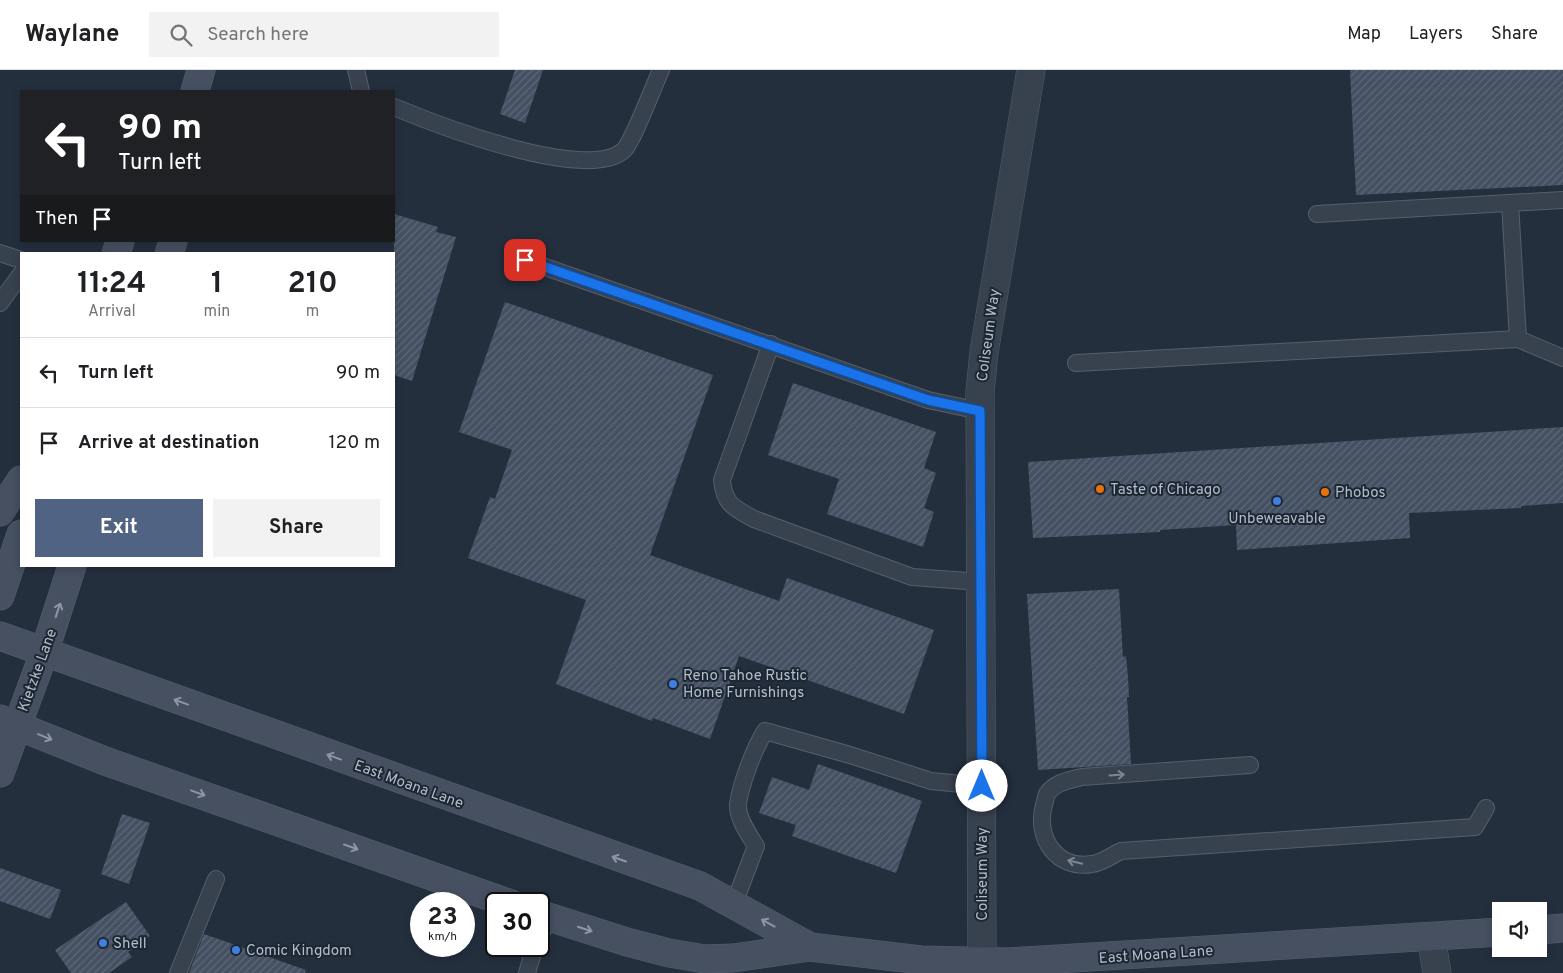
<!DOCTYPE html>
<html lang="en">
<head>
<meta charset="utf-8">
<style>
  body { margin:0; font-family:Overpass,sans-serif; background:#f2f2f2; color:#202124; height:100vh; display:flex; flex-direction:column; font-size:19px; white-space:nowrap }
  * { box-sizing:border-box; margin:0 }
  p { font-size:16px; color:#757577 }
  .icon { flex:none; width:28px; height:28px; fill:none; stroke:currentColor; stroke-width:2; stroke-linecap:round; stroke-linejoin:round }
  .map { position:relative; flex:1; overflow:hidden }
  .side { position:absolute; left:20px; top:182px; width:375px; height:315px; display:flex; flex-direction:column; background:#fff; border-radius:0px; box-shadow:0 2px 8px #0003 }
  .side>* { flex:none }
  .banner { position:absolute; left:20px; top:20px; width:375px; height:152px; border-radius:0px; box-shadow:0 2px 8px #0003; background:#202124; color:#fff; overflow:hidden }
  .buttons { position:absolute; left:1492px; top:832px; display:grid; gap:10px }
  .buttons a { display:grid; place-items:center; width:55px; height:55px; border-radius:0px; background:#fff; box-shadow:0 2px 8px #0003; font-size:25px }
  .speed { position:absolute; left:410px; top:822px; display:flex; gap:10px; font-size:25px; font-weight:700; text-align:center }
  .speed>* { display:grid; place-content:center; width:65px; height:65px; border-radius:50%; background:#fff; box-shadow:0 2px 8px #0003; line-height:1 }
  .speed small { font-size:12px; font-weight:400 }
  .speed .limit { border:2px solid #111; border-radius:8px; background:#fff; color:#111 }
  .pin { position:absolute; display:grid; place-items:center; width:42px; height:42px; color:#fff; margin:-21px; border-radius:10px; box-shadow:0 2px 8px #0006 }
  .me { position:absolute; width:55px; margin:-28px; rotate:0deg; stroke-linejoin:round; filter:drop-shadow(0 0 4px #0008) }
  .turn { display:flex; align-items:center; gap:18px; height:105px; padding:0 15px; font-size:22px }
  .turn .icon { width:65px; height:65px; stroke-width:2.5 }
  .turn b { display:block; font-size:35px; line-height:42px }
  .then { display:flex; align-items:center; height:48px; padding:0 15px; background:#0003; gap:10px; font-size:19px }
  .eta { display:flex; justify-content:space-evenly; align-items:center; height:85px; text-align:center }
  .eta b { font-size:30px; font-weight:700; line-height:35px }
  .action { display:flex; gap:10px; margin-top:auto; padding:10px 15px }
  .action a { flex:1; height:58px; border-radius:0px; background:#506383; color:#fff; font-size:20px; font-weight:700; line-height:58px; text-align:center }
  .action a+a { background:#f2f2f2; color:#202124 }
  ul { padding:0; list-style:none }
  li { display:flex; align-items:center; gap:15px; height:70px; padding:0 15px; border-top:1px solid #e0e0e0 }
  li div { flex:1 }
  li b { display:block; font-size:19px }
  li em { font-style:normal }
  header { display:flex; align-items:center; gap:30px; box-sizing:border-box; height:70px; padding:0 25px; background:#fff; border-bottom:1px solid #e0e0e0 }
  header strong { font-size:24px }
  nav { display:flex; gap:28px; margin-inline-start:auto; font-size:18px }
  .search { width:350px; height:45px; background:#f2f2f2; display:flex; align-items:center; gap:12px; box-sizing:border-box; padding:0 18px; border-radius:0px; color:#757577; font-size:19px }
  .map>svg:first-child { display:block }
  .building { fill:url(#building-hatch) }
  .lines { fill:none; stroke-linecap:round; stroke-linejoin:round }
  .service-casing { stroke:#565f6c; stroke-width:18 }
  .minor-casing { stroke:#565f6c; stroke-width:29 }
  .secondary-casing { stroke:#565f6c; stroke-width:29 }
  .service { stroke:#38414e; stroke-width:16 }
  .minor { stroke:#38414e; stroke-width:28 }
  .secondary { stroke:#465061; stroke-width:28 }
  .oneway { stroke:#8e96a5 }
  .oneway2 { stroke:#7c8592 }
  .route-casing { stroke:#114b97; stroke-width:12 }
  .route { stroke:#1a73e8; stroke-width:9 }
  .food-dot { fill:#e8710a; stroke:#1d2633; stroke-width:2 }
  .shop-dot { fill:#3f7fe0; stroke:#1d2633; stroke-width:2 }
  .labels { text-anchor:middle; stroke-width:4; stroke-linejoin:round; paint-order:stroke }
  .street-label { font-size:15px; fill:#b4bcc9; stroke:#1d2633 }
  .poi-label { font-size:15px; fill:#b4bcc9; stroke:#1d2633; text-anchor:start }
</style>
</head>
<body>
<header>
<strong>Waylane</strong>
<div class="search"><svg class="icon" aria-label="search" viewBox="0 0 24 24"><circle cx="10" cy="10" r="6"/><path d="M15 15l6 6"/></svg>Search here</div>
<nav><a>Map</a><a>Layers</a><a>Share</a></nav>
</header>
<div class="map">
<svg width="1563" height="903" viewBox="0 0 1563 903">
  <defs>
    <pattern id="building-hatch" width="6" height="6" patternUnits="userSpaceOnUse" patternTransform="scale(1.25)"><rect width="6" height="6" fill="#455162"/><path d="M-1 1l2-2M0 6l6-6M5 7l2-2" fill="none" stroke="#5d6877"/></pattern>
  </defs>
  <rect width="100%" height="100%" fill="#242f3e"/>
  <g class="building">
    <path d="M515,0H543L525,53L500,44Z"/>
    <path d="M1350,0H1563V115L1356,125Z"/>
    <path d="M394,144L438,157L436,162L456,167L412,311L394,305Z"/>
    <path d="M505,232L713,305L650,485L779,531L787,508L934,560L904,644L739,586L710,669L653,648L652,651L556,614L586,530L468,488L490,427L495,429L512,380L459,362Z"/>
    <path d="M793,313L936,362L924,398L936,403L924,438L934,442L923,477L827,444L839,409L768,385Z"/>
    <path d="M1563,357V433L1521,436V438L1409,443L1410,468L1237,480L1236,455L1160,460V462L1033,468L1028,392Z"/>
    <path d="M1119,519L1123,587L1126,586L1128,607L1129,627H1127L1131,694L1038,700L1027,524Z"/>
    <path d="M818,694L922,731L896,803L792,766L796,755L759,743L772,707L809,720Z"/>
    <path d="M122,744L150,753L129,814L101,804Z"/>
    <path d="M0,798L61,820L50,849L0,831Z"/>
    <path d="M126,832L150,866L128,882L132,887L109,903H71L55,880Z"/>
    <path d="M204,864L306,900L305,903H189Z"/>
  </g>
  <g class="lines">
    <g class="service-casing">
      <g id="service">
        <path d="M356,0L361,21"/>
        <path d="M394,37C435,54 588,114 624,80C633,71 654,15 661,0"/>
        <path d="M1317,144L1563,130"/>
        <path d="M0,183L21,190"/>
        <path d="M525,190L928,330L980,341"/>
        <path d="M0,233L21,204"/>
        <path d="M1518,269L1563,288"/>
        <path d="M771,274L722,410C724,434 734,438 754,449L912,507L981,512"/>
        <path d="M1076,293L1518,269L1510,133"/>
        <path d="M1250,695L1082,707C1070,710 1055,712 1047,724C1046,726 1045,732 1044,735C1035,767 1056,800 1092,794C1102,793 1112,785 1121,781L1475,757L1486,738"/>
        <path d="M734,834L756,776C749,765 737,748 738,734C741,713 754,679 765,661L850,685L931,711L982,716"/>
        <path d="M539,869L549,847"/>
        <path d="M178,903L216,809"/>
        <path d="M527,903L535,876"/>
      </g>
    </g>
    <g class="minor-casing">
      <g id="minor">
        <path d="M1431,867L1437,903"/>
        <path d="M982,893L980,322L984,282L1031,0"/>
      </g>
    </g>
    <g class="secondary-casing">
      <g id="secondary">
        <path d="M195,21L201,0"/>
        <path d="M116,184L120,171"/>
        <path d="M169,184L173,171"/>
        <path d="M0,442L21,410"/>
        <path d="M0,526L21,464"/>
        <path d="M0,566L700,816L810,877"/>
        <path d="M0,649L105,691L511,834"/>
        <path d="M0,703L44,583L72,496"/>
        <path d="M539,844L627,872L669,883L705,889L733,888L810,877L921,890L1008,892L1501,862"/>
        <path d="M1539,860L1563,858"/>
      </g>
    </g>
    <use href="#service" class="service"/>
    <use href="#minor" class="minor"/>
    <use href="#secondary" class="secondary"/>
  </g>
  <defs><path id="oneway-shaft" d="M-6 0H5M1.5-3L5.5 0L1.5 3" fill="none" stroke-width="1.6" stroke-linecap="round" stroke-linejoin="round" transform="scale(1.25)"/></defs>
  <g class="oneway">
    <use href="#oneway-shaft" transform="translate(58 540) rotate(-72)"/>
    <use href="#oneway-shaft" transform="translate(181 632) rotate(-160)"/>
    <use href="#oneway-shaft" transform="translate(45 667) rotate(22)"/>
    <use href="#oneway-shaft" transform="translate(334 687) rotate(-160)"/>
    <use href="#oneway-shaft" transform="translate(198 723) rotate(20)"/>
    <use href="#oneway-shaft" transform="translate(351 777) rotate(19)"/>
    <use href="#oneway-shaft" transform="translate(619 789) rotate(-161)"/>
    <use href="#oneway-shaft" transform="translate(768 853) rotate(-151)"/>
    <use href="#oneway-shaft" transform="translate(585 859) rotate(18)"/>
  </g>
  <g class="oneway2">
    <use href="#oneway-shaft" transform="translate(1117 705) rotate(-4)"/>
    <use href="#oneway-shaft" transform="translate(1075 792) rotate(-167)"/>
  </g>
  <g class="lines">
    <g class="route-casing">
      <path id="route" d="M525,190L928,330L980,341L982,716"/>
    </g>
    <use href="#route" class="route"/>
  </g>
  <g class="food-dot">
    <circle cx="1100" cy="419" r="5"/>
    <circle cx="1325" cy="422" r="5"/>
  </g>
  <g class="shop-dot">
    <circle cx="1277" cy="431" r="5"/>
    <circle cx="673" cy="614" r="5"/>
    <circle cx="103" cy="873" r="5"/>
    <circle cx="236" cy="880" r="5"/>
  </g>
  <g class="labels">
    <g class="street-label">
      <text transform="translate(988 265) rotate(-82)" y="5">Coliseum Way</text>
      <text transform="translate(37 600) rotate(-70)" y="5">Kietzke Lane</text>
      <text transform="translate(409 714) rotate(20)" y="5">East Moana Lane</text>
      <text transform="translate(982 804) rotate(-90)" y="5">Coliseum Way</text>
      <text transform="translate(1156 884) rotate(-4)" y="5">East Moana Lane</text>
    </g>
    <g class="poi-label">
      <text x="1110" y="424">Taste of Chicago</text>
      <text x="1335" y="427">Phobos</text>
      <text x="1277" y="453" text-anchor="middle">Unbeweavable</text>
      <text x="683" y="610">Reno Tahoe Rustic<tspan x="683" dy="17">Home Furnishings</tspan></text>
      <text x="113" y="878">Shell</text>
      <text x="246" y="885">Comic Kingdom</text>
    </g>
  </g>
</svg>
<div class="buttons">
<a><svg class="icon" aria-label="sound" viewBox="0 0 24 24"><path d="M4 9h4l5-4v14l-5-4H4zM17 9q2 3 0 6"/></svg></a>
</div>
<div class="speed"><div>23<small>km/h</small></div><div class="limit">30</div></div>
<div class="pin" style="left:525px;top:190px;background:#d93025"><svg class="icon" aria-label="arrive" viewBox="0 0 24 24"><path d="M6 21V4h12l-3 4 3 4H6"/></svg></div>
<svg class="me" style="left:982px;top:716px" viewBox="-20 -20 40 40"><circle r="19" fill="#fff"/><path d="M0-13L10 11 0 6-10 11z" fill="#1a73e8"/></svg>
<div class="banner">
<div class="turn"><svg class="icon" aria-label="left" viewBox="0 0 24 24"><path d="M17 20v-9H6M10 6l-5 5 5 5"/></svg><div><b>90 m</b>Turn left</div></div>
<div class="then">Then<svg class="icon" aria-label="arrive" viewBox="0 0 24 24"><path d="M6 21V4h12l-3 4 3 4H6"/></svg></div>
</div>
<section class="side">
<div class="eta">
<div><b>11:24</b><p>Arrival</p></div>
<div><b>1</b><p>min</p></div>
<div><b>210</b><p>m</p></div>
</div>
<ul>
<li><svg class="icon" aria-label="left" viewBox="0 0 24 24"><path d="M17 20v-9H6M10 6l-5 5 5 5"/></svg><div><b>Turn left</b></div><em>90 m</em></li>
<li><svg class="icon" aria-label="arrive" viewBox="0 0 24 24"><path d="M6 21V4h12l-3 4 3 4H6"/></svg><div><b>Arrive at destination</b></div><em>120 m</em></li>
</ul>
<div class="action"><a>Exit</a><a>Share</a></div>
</section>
</div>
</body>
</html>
